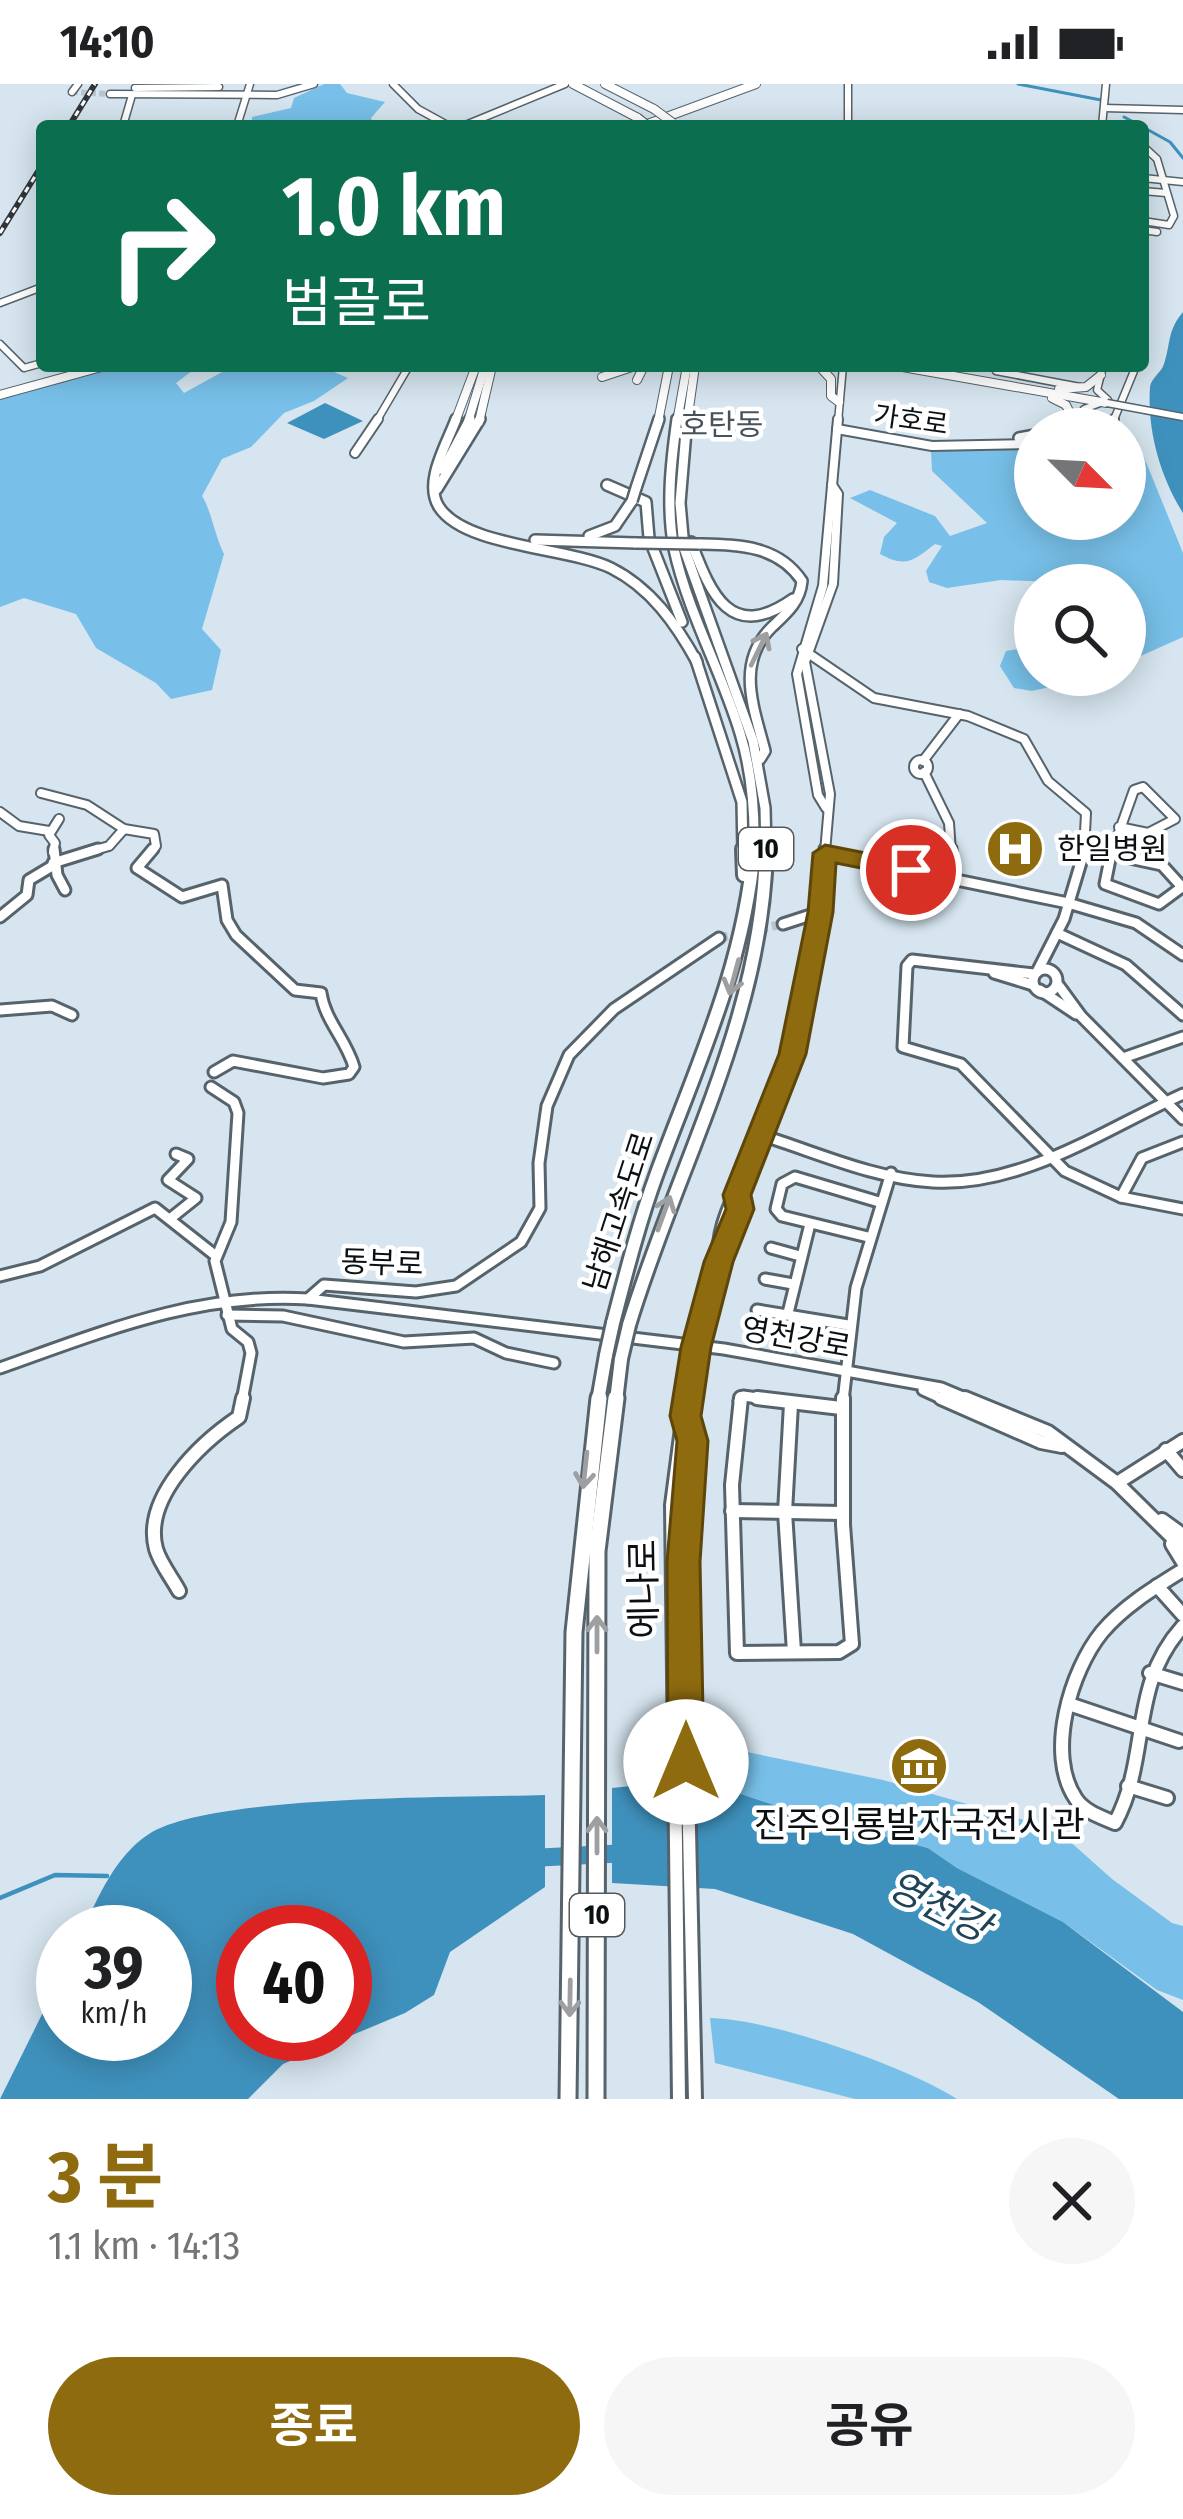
<!DOCTYPE html>
<html lang="ko">
<head>
<meta charset="utf-8">
<style>
  body { margin:0; font-family:"Fira Sans Condensed","Noto Sans KR",sans-serif; background:#f6f6f6; color:#202124; height:100vh; display:flex; flex-direction:column; font-size:45px; white-space:nowrap }
  * { box-sizing:border-box; margin:0 }
  p { font-size:39px; color:#757577 }
  .icon { flex:none; width:66px; height:66px; fill:none; stroke:currentColor; stroke-width:2; stroke-linecap:round; stroke-linejoin:round }
  .map { position:relative; height:2015px; overflow:hidden }
  .details { display:flex; flex-direction:column; background:#fff; flex:1 }
  .details>* { flex:none }
  .banner { position:absolute; left:36px; top:36px; width:1113px; height:252px; border-radius:12px; box-shadow:0 6px 30px #0003; background:#0b6e4f; color:#fff; overflow:hidden }
  .needle { width:78px; rotate:114deg }
  .controls { position:absolute; left:1014px; top:324px; display:grid; gap:24px }
  .controls a { display:grid; place-items:center; width:132px; height:132px; border-radius:50%; background:#fff; box-shadow:0 6px 30px #0003; font-size:60px }
  .speed { position:absolute; left:36px; top:1821px; display:flex; gap:24px; font-size:60px; font-weight:700; text-align:center }
  .speed>* { display:grid; place-content:center; width:156px; height:156px; border-radius:50%; background:#fff; box-shadow:0 6px 30px #0003; line-height:1 }
  .speed small { font-size:30px; font-weight:400 }
  .speed .limit { border:18px solid #d22; background:#fff; color:#111 }
  .pin { position:absolute; display:grid; place-items:center; width:102px; height:102px; color:#fff; margin:-51px; border:6px solid #fff; border-radius:50%; box-shadow:0 3px 12px #0007 }
  .me { position:absolute; width:132px; margin:-66px; rotate:0deg; stroke-linejoin:round; filter:drop-shadow(0 0 9px #0008) }
  .turn { display:flex; align-items:center; gap:42px; height:252px; padding:0 48px; font-size:54px }
  .turn .icon { width:156px; height:156px; stroke-width:2.5 }
  .turn b { display:block; font-size:84px; line-height:102px }
  .round { display:grid; place-items:center; flex:none; width:126px; height:126px; border-radius:63px; background:#f6f6f6 }
  .headline { display:flex; align-items:center; justify-content:space-between; height:204px; padding:0 48px }
  h1 { font-size:72px; font-weight:700; line-height:90px; color:#8f6b0f }
  .button { display:flex; gap:24px; margin-top:auto; padding:24px 48px }
  .button a { flex:1; height:138px; border-radius:72px; background:#8f6b0f; color:#fff; font-size:48px; font-weight:700; line-height:138px; text-align:center }
  .button a+a { background:#f6f6f6; color:#202124 }
  .status { display:flex; justify-content:space-between; align-items:center; height:84px; padding:0 60px; background:#fff; direction:ltr }
  .status svg { height:33px; fill:currentColor }
  .map>svg:first-child { display:block }
  .green { fill:#78c0e9 }
  .water { fill:#3f91bd; fill-rule:evenodd }
  .lines { fill:none; stroke-linecap:round; stroke-linejoin:round }
  .stream-far1 { stroke:#3f91bd; stroke-width:3 }
  .stream { stroke:#3f91bd; stroke-width:4.5 }
  .river { stroke:#3f91bd; stroke-width:18 }
  .minor-tunnel-far1 { stroke:#b8c5ce; stroke-width:6; stroke-dasharray:6 3; stroke-linecap:butt }
  .minor-tunnel { stroke:#b8c5ce; stroke-width:9; stroke-dasharray:9 4.5; stroke-linecap:butt }
  .minor-far3-casing { stroke:#56636b; stroke-width:9 }
  .minor-far2-casing { stroke:#56636b; stroke-width:12 }
  .minor-far1-casing { stroke:#56636b; stroke-width:15 }
  .minor-casing { stroke:#56636b; stroke-width:18 }
  .major-casing { stroke:#56636b; stroke-width:9 }
  .highway-far3-casing { stroke:#56636b; stroke-width:10 }
  .highway-far2-casing { stroke:#56636b; stroke-width:14 }
  .highway-far1-casing { stroke:#56636b; stroke-width:18 }
  .highway-casing { stroke:#56636b; stroke-width:21 }
  .minor-far3 { stroke:#fff; stroke-width:6 }
  .minor-far2 { stroke:#fff; stroke-width:8 }
  .minor-far1 { stroke:#fff; stroke-width:9 }
  .minor { stroke:#fff; stroke-width:12 }
  .major { stroke:#fff; stroke-width:6 }
  .highway-far3 { stroke:#fff; stroke-width:8 }
  .highway-far2 { stroke:#fff; stroke-width:9 }
  .highway-far1 { stroke:#fff; stroke-width:12 }
  .highway { stroke:#fff; stroke-width:15 }
  .rail-casing { stroke:#2f353a; stroke-width:6 }
  .rail { stroke:#fff; stroke-width:3; stroke-dasharray:6; stroke-linecap:butt }
  .minor-bridge-casing { stroke:#56636b; stroke-width:9; stroke-linecap:butt }
  .highway-bridge-far2-casing { stroke:#56636b; stroke-width:10; stroke-linecap:butt }
  .highway-bridge-far1-casing { stroke:#56636b; stroke-width:14; stroke-linecap:butt }
  .highway-bridge-casing { stroke:#56636b; stroke-width:18; stroke-linecap:butt }
  .minor-bridge { stroke:#fff; stroke-width:6 }
  .highway-bridge-far2 { stroke:#fff; stroke-width:8 }
  .highway-bridge-far1 { stroke:#fff; stroke-width:9 }
  .highway-bridge { stroke:#fff; stroke-width:12 }
  .oneway { stroke:#9d9fa1 }
  .route { fill:#8f6b0f; stroke:#5d460a; stroke-width:3 }
  .labels { text-anchor:middle; stroke-width:9; stroke-linejoin:round; paint-order:stroke }
  .far-street-label { font-size:27px; fill:#0b1013; stroke:#fff }
  .shield { fill:#fff; stroke:#54585a; stroke-width:3 }
  .shield-label { font-size:27px; font-weight:bold; fill:#0b1013 }
  .far-quarter-label { font-size:30px; fill:#46535b; stroke:#fff }
  .poi-label { font-size:30px; fill:#0b1013; stroke:#fff; text-anchor:start }
  .street-label { font-size:30px; fill:#0b1013; stroke:#fff }
  .near-street-label { font-size:36px; fill:#0b1013; stroke:#fff }
  .near-poi-label { font-size:36px; fill:#0b1013; stroke:#fff }
  .near-water-label { font-size:39px; font-style:italic; fill:#204357; stroke:#fff }
</style>
</head>
<body>
<div class="status"><b>14:10</b><svg viewBox="0 0 49 12"><path d="M0 12V9h3v3zM5 12V6h3v6zM10 12V3h3v9zM15 12V0h3v12zM26 1h20v11H26zM47 4h2v5h-2z"/></svg></div>
<div class="map">
<svg width="1183" height="2015" viewBox="0 0 1183 2015">
  <rect width="100%" height="100%" fill="#d6e5ef"/>
  <g class="green">
    <path d="M324,0H340L347,9L385,18L371,34L374,42H252V33L291,24L294,14Z"/>
    <path d="M116,282L197,283L176,299L184,309L233,282H320L348,294L314,317L284,329L251,363L222,375L202,412C211,426 215,452 224,470L202,545L221,566L212,606L171,615L156,599L96,564L76,530L24,514L0,523V315Z"/>
    <path d="M1127,346L1137,356L1183,469V553L1125,579L1129,529L1125,501L1001,496L947,504L929,498L926,487L942,462L935,460C913,477 906,484 880,470L884,453L897,439L850,414L870,406L935,432L950,452L987,439L932,387L931,367L1035,363V435H1125Z"/>
    <path d="M1035,562V591H1102L1032,607L1014,604L1000,582L1006,567Z"/>
    <path d="M727,1664L883,1696L1034,1739L1066,1754L1112,1795L1172,1839L1183,1842V1916L1157,1906L1063,1838L957,1784L928,1764L810,1733L696,1695L695,1665Z"/>
    <path d="M710,1934C771,1935 905,1982 957,2015H855L715,1979Z"/>
  </g>
  <g class="water">
    <path d="M1183,228V429C1160,392 1147,346 1150,303C1151,294 1161,289 1164,280C1171,259 1167,247 1183,228Z"/>
    <path d="M325,319L363,337L324,355L287,339Z"/>
    <path d="M696,1695L810,1733L928,1764L957,1784L1063,1838L1183,1928V2015H1119L978,1918L853,1850L715,1805L612,1799V1704Z"/>
    <path d="M545,1711V1803L450,1868L434,1911L405,1929L283,1980L248,2015H0L63,1888V1950H165V1848H82C98,1813 115,1772 149,1750C211,1710 461,1714 545,1711ZM243,1848H345V1950H243Z"/>
  </g>
  <g class="lines">
    <g class="stream-far1">
      <path d="M1018,0L1101,16"/>
      <path d="M1124,33L1141,42"/>
      <path d="M1143,43L1170,58L1183,74"/>
    </g>
    <path class="stream" d="M0,1814L55,1791L107,1792"/>
    <path class="river" d="M531,1774L628,1769"/>
    <path class="minor-tunnel-far1" d="M72,8L110,10"/>
    <path class="minor-tunnel" d="M719,854L783,840"/>
    <g class="minor-far3-casing">
      <g id="minor-far3">
        <path d="M393,0L418,25L449,42"/>
        <path d="M848,0V42"/>
        <path d="M135,4L219,3"/>
        <path d="M72,8L78,0"/>
        <path d="M110,10L277,11L314,0"/>
        <path d="M1104,24L1183,26"/>
        <path d="M123,42L132,11"/>
        <path d="M237,42L250,0"/>
        <path d="M463,42L565,0"/>
        <path d="M1102,42L1106,0"/>
        <path d="M1143,62L1157,75L1174,132L1169,141L1143,137"/>
        <path d="M1143,94L1183,98"/>
        <path d="M1143,107L1166,109"/>
        <path d="M1143,146L1157,148"/>
        <path d="M0,260L24,284L42,279"/>
        <path d="M998,282L996,287L1080,303"/>
        <path d="M1103,282L1097,306L1108,316"/>
        <path d="M376,338L409,282"/>
        <path d="M838,338L843,282"/>
        <path d="M1075,338L1084,325L1100,319"/>
        <path d="M1113,338L1136,282"/>
      </g>
    </g>
    <g class="minor-far2-casing">
      <g id="minor-far2">
        <path d="M837,345L932,362L1035,360"/>
        <path d="M1071,345L1077,335"/>
        <path d="M1110,345L1114,335"/>
        <path d="M355,369L378,335"/>
        <path d="M802,565L874,614L968,632L1024,655L1048,697L1086,729L1084,768"/>
        <circle cx="921" cy="683" r="7"/>
        <path d="M923,677L959,630"/>
        <path d="M924,688L949,739L951,768"/>
        <path d="M41,709L87,721L124,745L154,750L156,762L151,768"/>
        <path d="M826,724L818,711L797,590L823,502L838,335"/>
        <path d="M0,728L19,742L49,747"/>
        <path d="M1085,764L1104,768"/>
        <path d="M53,768L55,759L49,751L59,735"/>
        <path d="M88,768L109,762L124,745"/>
        <path d="M825,768L830,710L805,578L833,500L838,410L832,401"/>
        <path d="M1112,768L1134,706L1143,703L1175,735L1148,749L1119,743"/>
      </g>
    </g>
    <g class="minor-far1-casing">
      <g id="minor-far1">
        <path d="M54,765L57,791L65,806"/>
        <path d="M153,765L137,784L182,813L222,801L227,836L236,851L295,906L321,909C325,937 346,955 354,983L349,990L323,994L233,977L214,988"/>
        <path d="M951,765L953,794"/>
        <path d="M1091,765L1111,770"/>
        <path d="M825,769L1068,819L1136,839L1183,871"/>
        <path d="M1111,770L1162,781L1182,803L1159,820L1105,800Z"/>
        <path d="M1111,770L1112,765"/>
        <path d="M53,779L98,765"/>
        <path d="M0,833L27,811L29,796L54,781"/>
        <path d="M783,840L820,828"/>
        <path d="M1057,849L1126,881L1183,931"/>
        <circle cx="1045" cy="897" r="12"/>
        <path d="M1037,888L1064,835L1085,765"/>
        <path d="M994,889L1033,901"/>
        <path d="M1034,890L912,876L907,882L903,963L961,980L1065,1087L1121,1113L1183,1125"/>
        <path d="M1059,902L1081,932L1183,1035"/>
        <path d="M1040,906L1076,930"/>
        <path d="M0,926L52,922L72,931"/>
        <path d="M1123,974L1183,953"/>
        <path d="M211,1003L234,1018L238,1029L231,1138L215,1177L232,1245L248,1258L251,1269L242,1317"/>
        <path d="M764,1052C818,1069 875,1095 933,1098C1023,1103 1105,1045 1183,1010"/>
        <path d="M1121,1113L1142,1074L1183,1058"/>
        <path d="M171,1134L196,1114L168,1096L188,1075L176,1070"/>
        <path d="M868,1153L782,1132L776,1125L782,1100L795,1093L879,1118"/>
        <path d="M771,1164L800,1172"/>
        <path d="M719,1177C713,1140 742,1096 758,1064C802,973 817,865 825,765"/>
        <path d="M0,1192L40,1182L155,1124L216,1172"/>
        <path d="M765,1195L793,1200"/>
        <path d="M308,1215L724,1265L941,1304L972,1317"/>
        <path d="M757,1226L848,1241"/>
        <path d="M788,1229L810,1140"/>
        <path d="M227,1231L283,1232L404,1258L474,1254L506,1269L554,1279"/>
        <path d="M0,1284C102,1248 198,1208 308,1215L324,1201L416,1208L456,1202L521,1158L540,1124L539,1079L547,1022L569,971L614,925L719,854"/>
        <path d="M923,1306L947,1317"/>
        <path d="M685,1317L719,1177L740,1125L737,1111"/>
        <path d="M739,1317L743,1312L782,1317"/>
        <path d="M843,1317L856,1204L891,1089"/>
      </g>
    </g>
    <g class="minor-casing">
      <g id="minor">
        <path d="M741,1314L732,1401L737,1569L839,1568L852,1560L843,1441V1314"/>
        <path d="M757,1314L841,1324"/>
        <path d="M941,1314L1041,1358L1062,1362"/>
        <path d="M965,1314L1048,1348L1117,1399L1183,1464"/>
        <path d="M791,1320L785,1428L794,1568"/>
        <path d="M685,1332L693,1357L683,1477L695,2015"/>
        <path d="M1166,1366L1183,1386"/>
        <path d="M1117,1399L1183,1357"/>
        <path d="M732,1427L841,1429"/>
        <path d="M1162,1436L1183,1451"/>
        <path d="M1172,1460L1183,1478"/>
        <path d="M1183,1486C1154,1504 1124,1522 1102,1548C1071,1586 1045,1670 1076,1715C1085,1728 1101,1733 1115,1739C1151,1672 1128,1603 1183,1542"/>
        <path d="M1157,1502L1183,1531"/>
        <path d="M179,1507C172,1494 160,1479 156,1465C142,1413 202,1358 239,1333L243,1314"/>
        <path d="M1150,1589L1183,1599"/>
        <path d="M1069,1620L1179,1657"/>
        <path d="M1128,1702L1167,1714"/>
        <path d="M679,2015L672,1421L686,1314"/>
      </g>
    </g>
    <g class="major-casing">
      <path id="major" d="M0,219L42,203"/>
    </g>
    <g class="highway-far3-casing">
      <g id="highway-far3">
        <path d="M573,0L638,34"/>
        <path d="M605,0L654,25"/>
        <path d="M642,42L756,0"/>
        <path d="M819,282L831,295V312L839,318"/>
        <path d="M897,282L1107,319"/>
        <path d="M602,293L635,282"/>
        <path d="M637,296L644,282"/>
        <path d="M1059,305L1086,303L1101,291"/>
        <path d="M0,311L105,282"/>
        <path d="M1052,314L1066,321L1071,331L1065,338"/>
        <path d="M455,338L476,282"/>
        <path d="M468,338L485,282"/>
        <path d="M479,338L492,282"/>
        <path d="M658,338L669,282"/>
        <path d="M677,338L687,282"/>
        <path d="M687,338L695,282"/>
      </g>
    </g>
    <g class="highway-far2-casing">
      <g id="highway-far2">
        <path d="M456,335C447,360 423,398 439,423C465,463 567,463 611,484C651,504 676,540 697,578"/>
        <path d="M677,335C671,378 666,422 674,465C688,529 721,586 740,649C752,688 755,728 754,768"/>
        <path d="M687,335L680,419L684,464L753,657L765,724L766,768"/>
        <path d="M1060,345L1068,335"/>
        <path d="M1019,354L1035,351"/>
        <path d="M443,386L470,335"/>
        <path d="M607,401L646,418L649,454L682,538"/>
        <path d="M636,404L659,335"/>
        <path d="M437,405L480,335"/>
        <path d="M589,452L615,442L632,417"/>
        <path d="M535,456L636,459"/>
        <path d="M691,458C710,507 729,560 793,515"/>
        <path d="M699,460C739,461 778,461 802,497C800,518 787,529 772,543C735,579 754,624 765,667L760,675"/>
        <path d="M695,573L742,718L743,768"/>
      </g>
    </g>
    <g class="highway-far1-casing">
      <g id="highway-far1">
        <path d="M743,765L744,791"/>
        <path d="M613,1239C626,1189 639,1138 657,1089C697,981 744,882 754,765"/>
        <path d="M629,1241C677,1082 763,935 766,765"/>
        <path d="M598,1317L606,1271"/>
        <path d="M616,1317L621,1275"/>
      </g>
    </g>
    <g class="highway-casing">
      <g id="highway">
        <path d="M568,2015L574,1548L599,1314"/>
        <path d="M596,2015L597,1467L616,1314"/>
      </g>
    </g>
    <use href="#minor-far3" class="minor-far3"/>
    <use href="#minor-far2" class="minor-far2"/>
    <use href="#minor-far1" class="minor-far1"/>
    <use href="#minor" class="minor"/>
    <use href="#major" class="major"/>
    <use href="#highway-far3" class="highway-far3"/>
    <use href="#highway-far2" class="highway-far2"/>
    <use href="#highway-far1" class="highway-far1"/>
    <use href="#highway" class="highway"/>
    <g class="rail-casing">
      <g id="rail">
        <path d="M69,42L95,0"/>
        <path d="M0,149L42,81"/>
      </g>
    </g>
    <use href="#rail" class="rail"/>
    <g class="minor-bridge-casing">
      <path id="minor-bridge" d="M1107,319L1183,333"/>
    </g>
    <g class="highway-bridge-far2-casing">
      <g id="highway-bridge-far2">
        <path d="M654,25L673,39"/>
        <path d="M638,34L648,42"/>
      </g>
    </g>
    <g class="highway-bridge-far1-casing">
      <g id="highway-bridge-far1">
        <path d="M632,417L636,404"/>
        <path d="M636,459L699,460"/>
      </g>
    </g>
    <g class="highway-bridge-casing">
      <g id="highway-bridge">
        <path d="M606,1271L613,1239"/>
        <path d="M621,1275L629,1241"/>
      </g>
    </g>
    <use href="#minor-bridge" class="minor-bridge"/>
    <use href="#highway-bridge-far2" class="highway-bridge-far2"/>
    <use href="#highway-bridge-far1" class="highway-bridge-far1"/>
    <use href="#highway-bridge" class="highway-bridge"/>
  </g>
  <defs><path id="oneway-shaft" d="M-6 0H5M1.5-3L5.5 0L1.5 3" fill="none" stroke-width="1.6" stroke-linecap="round" stroke-linejoin="round" transform="scale(3)"/></defs>
  <g class="oneway">
    <use href="#oneway-shaft" transform="translate(759 565) rotate(-64)"/>
    <use href="#oneway-shaft" transform="translate(734 893) rotate(105)"/>
    <use href="#oneway-shaft" transform="translate(664 1129) rotate(-70)"/>
    <use href="#oneway-shaft" transform="translate(585 1386) rotate(96)"/>
    <use href="#oneway-shaft" transform="translate(597 1550) rotate(-90)"/>
    <use href="#oneway-shaft" transform="translate(597 1751) rotate(-90)"/>
    <use href="#oneway-shaft" transform="translate(570 1914) rotate(91)"/>
  </g>
  <path class="route" d="M825,761L911,778L923,786L911,794L836,779L833,828L806,970L751,1111L754,1125L733,1178L711,1263L701,1332L708,1357L700,1478L704,1678L699,1690L686,1695L674,1690L668,1678L667,1478L677,1357L670,1332L681,1263L704,1178L726,1125L723,1111L779,970L808,828L813,769Z"/>
  <defs>
    <g id="hospital-disc" transform="scale(3)"><circle r="9.5" fill="#8f6b0f" stroke="#fff"/><path d="M-5-5h3v3.5h4V-5h3V5h-3V1.5h-4V5h-3Z" fill="#fff"/></g>
    <g id="museum-disc" transform="scale(3)"><circle r="9.5" fill="#8f6b0f" stroke="#fff"/><path d="M0-6L6-3V-2H-6V-3ZM-5-1h2V3h-2ZM-1-1h2V3h-2ZM3-1h2V3H3ZM-6 4H6V6H-6Z" fill="#fff"/></g>
  </defs>
  <g fill-rule="evenodd">
    <use href="#hospital-disc" x="1015" y="765"/>
    <use href="#museum-disc" x="919" y="1682"/>
  </g>
  <g class="labels">
    <g class="far-street-label">
      <text transform="translate(911 336) rotate(8)" y="9">가호로</text>
    </g>
    <g class="shield">
      <rect x="739" y="744" width="54" height="42" rx="9"/>
      <rect x="570" y="1810" width="54" height="42" rx="9"/>
    </g>
    <g class="shield-label">
      <text x="766" y="774">10</text>
      <text x="597" y="1840">10</text>
    </g>
    <g class="far-quarter-label">
      <text x="722" y="351">호탄동</text>
    </g>
    <g class="poi-label">
      <text x="1057" y="775">한일병원</text>
    </g>
    <g class="street-label">
      <text transform="translate(619 1128) rotate(-72)" y="10">남해고속도로</text>
      <text transform="translate(382 1179) rotate(2)" y="10">동부로</text>
      <text transform="translate(796 1254) rotate(10)" y="10">영천강로</text>
    </g>
    <g class="near-street-label">
      <text transform="translate(643 1505) rotate(-91)" y="13">에나로</text>
    </g>
    <g class="near-poi-label">
      <text x="919" y="1753">진주익룡발자국전시관</text>
    </g>
    <g class="near-water-label">
      <text transform="translate(939 1822) rotate(27)" y="14">영천강</text>
    </g>
  </g>
</svg>
<div class="controls">
<a><svg class="needle" viewBox="-14 -14 28 28"><path d="M0-13l5 13h-10z" fill="#e53935"/><path d="M0 13l5-13h-10z" fill="#757577"/></svg></a>
<a><svg class="icon" aria-label="search" viewBox="0 0 24 24"><circle cx="10" cy="10" r="6"/><path d="M15 15l6 6"/></svg></a>
</div>
<div class="speed"><div>39<small>km/h</small></div><div class="limit">40</div></div>
<div class="pin" style="left:911px;top:786px;background:#d93025"><svg class="icon" aria-label="arrive" viewBox="0 0 24 24"><path d="M6 21V4h12l-3 4 3 4H6"/></svg></div>
<svg class="me" style="left:686px;top:1678px" viewBox="-20 -20 40 40"><circle r="19" fill="#fff"/><path d="M0-13L10 11 0 6-10 11z" fill="#8f6b0f"/></svg>
<div class="banner">
<div class="turn"><svg class="icon" aria-label="right" viewBox="0 0 24 24"><path d="M7 20v-9h11M14 6l5 5-5 5"/></svg><div><b>1.0 km</b>범골로</div></div>
</div>
</div>
<section class="details">
<div class="headline"><div><h1>3 분</h1><p>1.1 km · 14:13</p></div><a class="round"><svg class="icon" aria-label="close" viewBox="0 0 24 24"><path d="M6 6l12 12M18 6L6 18"/></svg></a></div>
<div class="button"><a>종료</a><a>공유</a></div>
</section>
</body>
</html>
